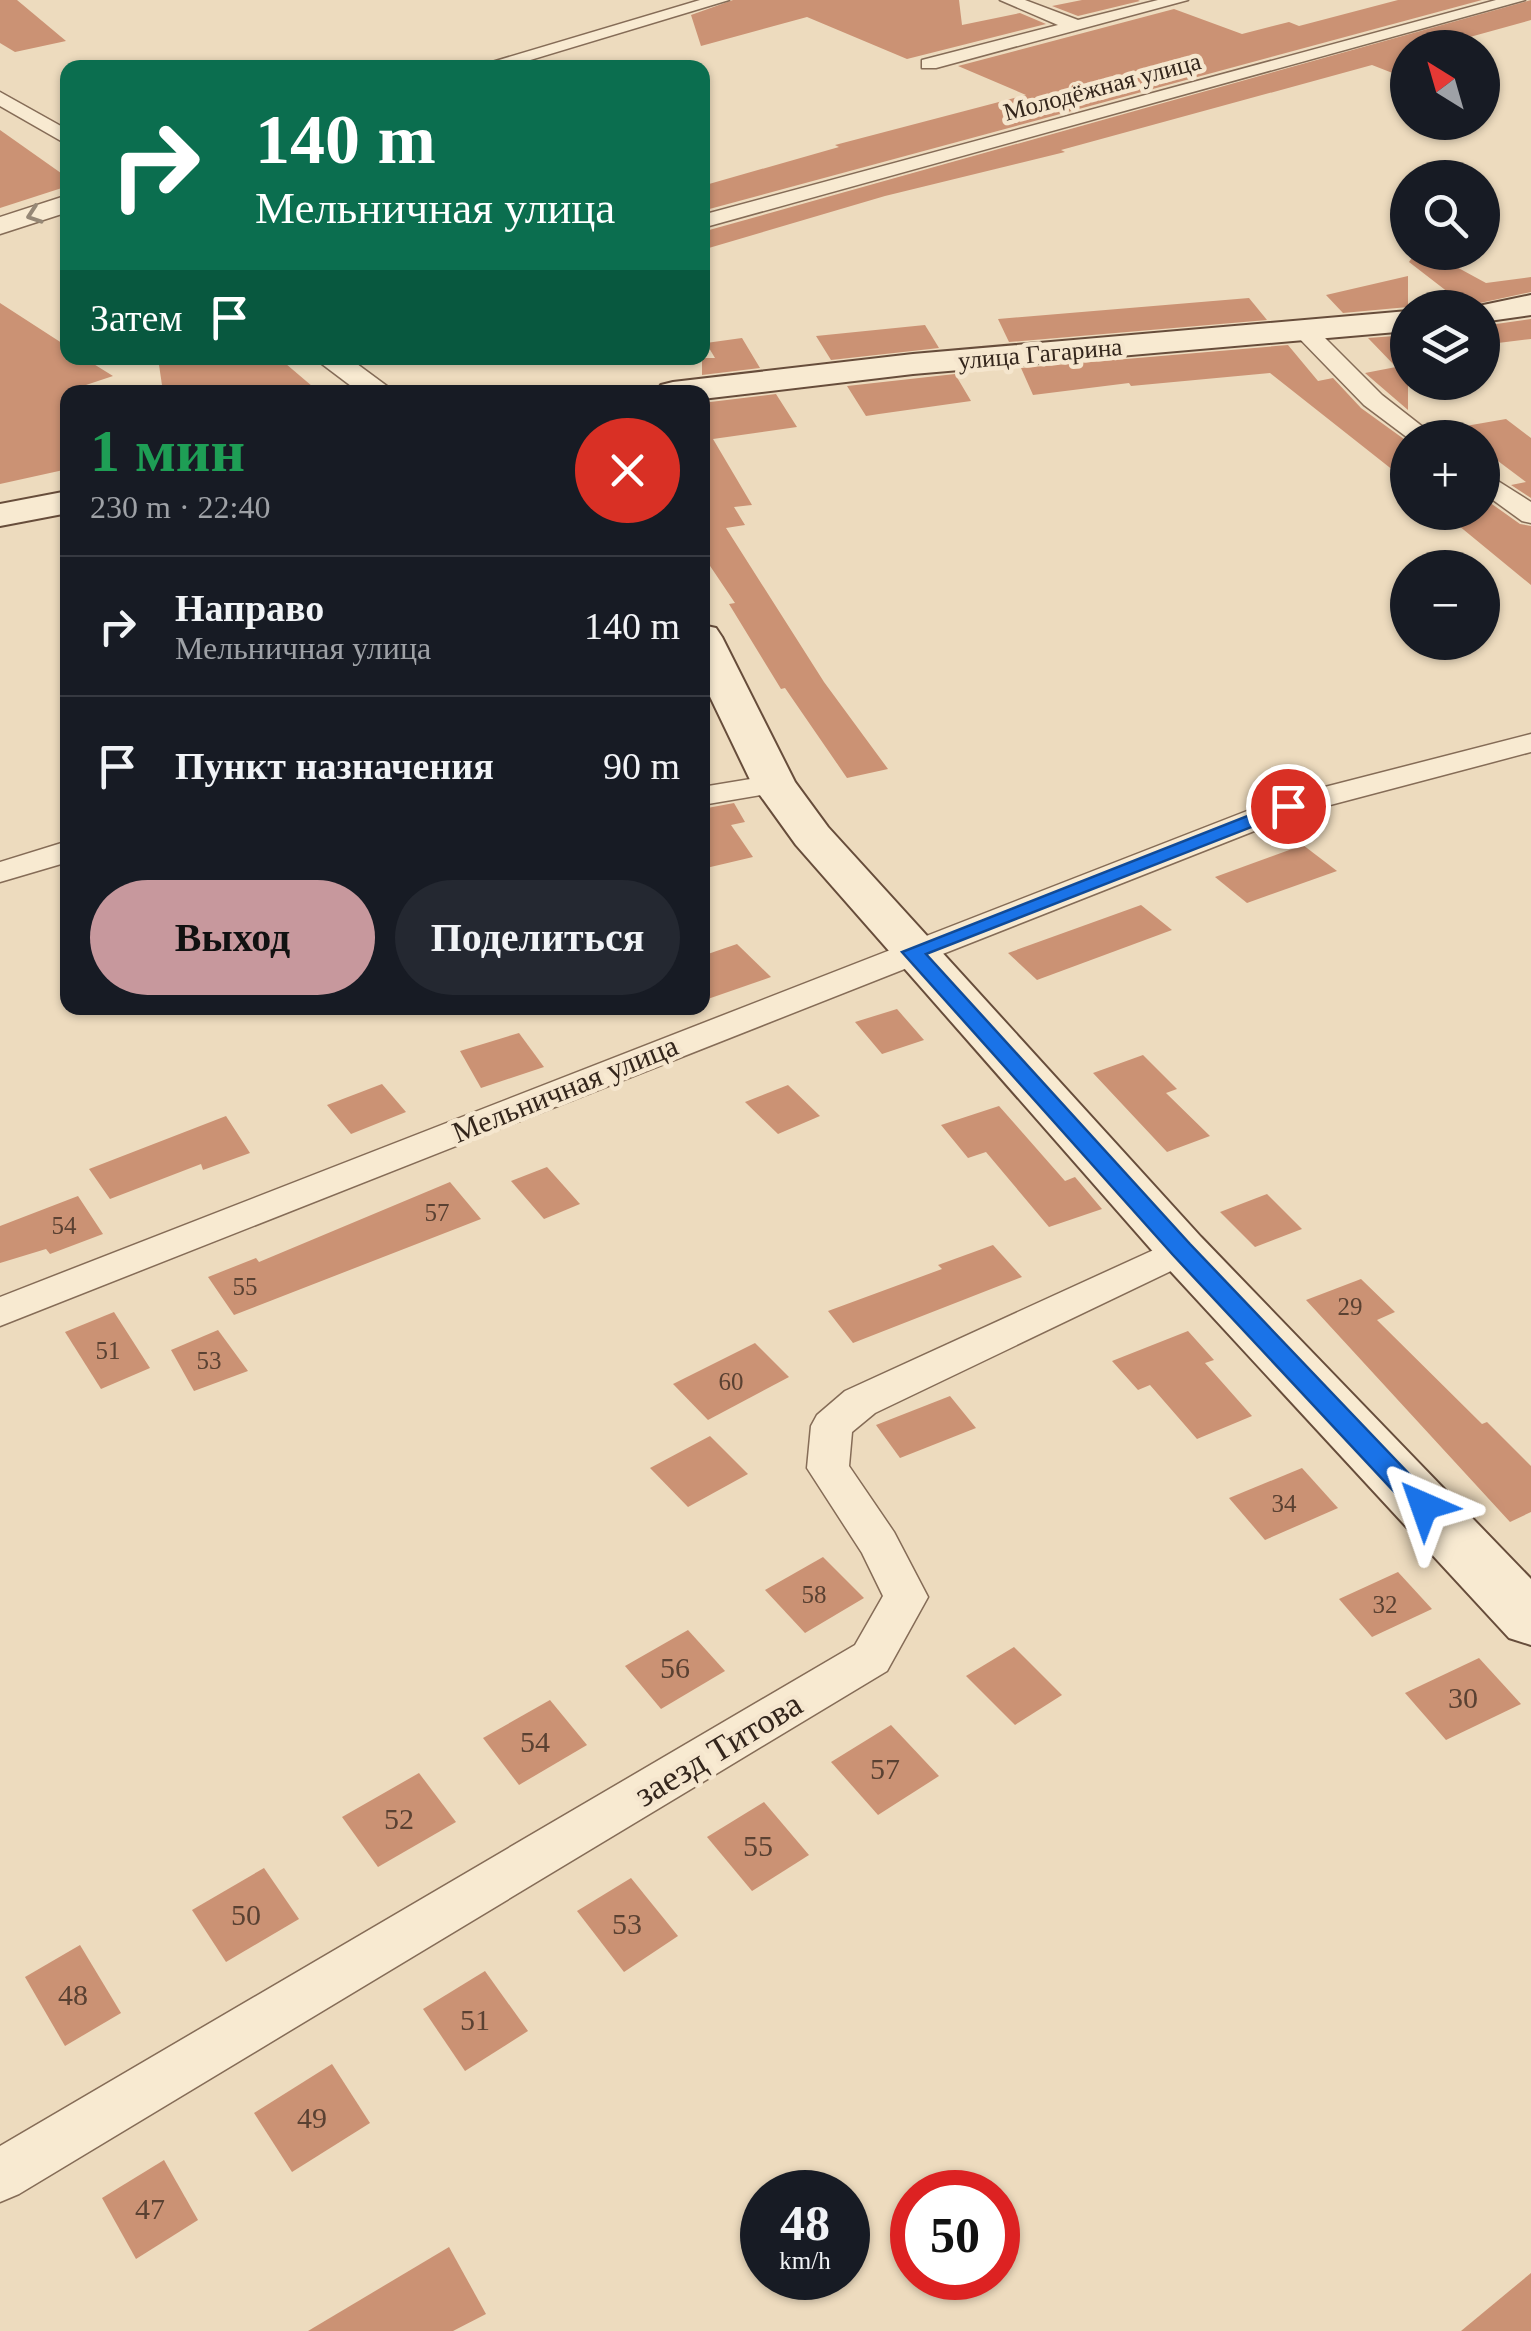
<!DOCTYPE html>
<html lang="ru">
<head>
<meta charset="utf-8">
<style>
  body { margin:0; font-family:"Times New Roman",serif; background:#242831; color:#f1f3f6; height:100vh; display:flex; flex-direction:column; font-size:38px; white-space:nowrap }
  * { box-sizing:border-box; margin:0 }
  p { font-size:32px; color:#9ea1a6 }
  .icon { flex:none; width:55px; height:55px; fill:none; stroke:currentColor; stroke-width:2; stroke-linecap:round; stroke-linejoin:round }
  .map { position:relative; flex:1; overflow:hidden }
  .drawer { position:absolute; left:60px; top:385px; width:650px; height:630px; display:flex; flex-direction:column; background:#171b24; border-radius:20px; box-shadow:0 2px 8px #0004 }
  .drawer>* { flex:none }
  .top-card { position:absolute; left:60px; top:60px; width:650px; height:305px; border-radius:20px; box-shadow:0 2px 8px #0004; background:#0b6e4f; color:#fff; overflow:hidden }
  .needle { width:65px; rotate:323deg }
  .tools { position:absolute; left:1390px; top:30px; display:grid; gap:20px }
  .tools a { display:grid; place-items:center; width:110px; height:110px; border-radius:50%; background:#171b24; box-shadow:0 2px 8px #0004; font-size:50px }
  .speed { position:absolute; left:740px; top:2170px; display:flex; gap:20px; font-size:50px; font-weight:700; text-align:center }
  .speed>* { display:grid; place-content:center; width:130px; height:130px; border-radius:50%; background:#171b24; box-shadow:0 2px 8px #0004; line-height:1 }
  .speed small { font-size:25px; font-weight:400 }
  .speed .limit { border:15px solid #d22; background:#fff; color:#111 }
  .pin { position:absolute; display:grid; place-items:center; width:85px; height:85px; color:#fff; margin:-42px; border:5px solid #fff; border-radius:50%; box-shadow:0 2px 10px #0007 }
  .me { position:absolute; width:110px; margin:-55px; rotate:317deg; stroke-linejoin:round; filter:drop-shadow(0 0 8px #0008) }
  .turn { display:flex; align-items:center; gap:35px; height:210px; padding:0 30px; font-size:45px }
  .turn .icon { width:130px; height:130px; stroke-width:2.5 }
  .turn b { display:block; font-size:70px; line-height:85px }
  .then { display:flex; align-items:center; height:95px; padding:0 30px; background:#0003; gap:20px; font-size:38px }
  .round { display:grid; place-items:center; flex:none; width:105px; height:105px; border-radius:52px; background:#242831 }
  .overview { display:flex; align-items:center; justify-content:space-between; height:170px; padding:0 30px }
  h1 { font-size:60px; font-weight:600; line-height:75px; color:#1e9e55 }
  .cta { display:flex; gap:20px; margin-top:auto; padding:20px 30px }
  .cta a { flex:1; height:115px; border-radius:60px; background:#c7989d; color:#111; font-size:40px; font-weight:600; line-height:115px; text-align:center }
  .cta a+a { background:#242831; color:#f1f3f6 }
  ul { padding:0; list-style:none }
  li { display:flex; align-items:center; gap:30px; height:140px; padding:0 30px; border-top:2px solid #363941 }
  li div { flex:1 }
  li b { display:block; font-size:38px }
  li em { font-style:normal }
  .map>svg:first-child { display:block }
  .building { fill:#cb9274 }
  .lines { fill:none; stroke-linecap:round; stroke-linejoin:round }
  .minor-casing { stroke:#856c57; stroke-width:3 }
  .tertiary-casing { stroke:#856c57; stroke-width:3 }
  .secondary-casing { stroke:#674d3b; stroke-width:4 }
  .minor { fill:#f8ead1; fill-rule:evenodd }
  .tertiary { fill:#f8ead1; fill-rule:evenodd }
  .secondary { fill:#f8ead1; fill-rule:evenodd }
  .oneway { stroke:#968876 }
  .route { fill:#1a73e8; stroke:#114b97; stroke-width:2.5 }
  .labels { text-anchor:middle; stroke-width:9; stroke-linejoin:round; paint-order:stroke }
  .far-street-label { font-size:25px; fill:#34261c; stroke:#f5e6ce }
  .number-label { font-size:25px; fill:#5a4132 }
  .street-label { font-size:30px; fill:#34261c; stroke:#f5e6ce }
  .near-number-label { font-size:30px; fill:#5a4132 }
  .near-street-label { font-size:35px; fill:#34261c; stroke:#f5e6ce }
</style>
</head>
<body>
<div class="map">
<svg width="1531" height="2331" viewBox="0 0 1531 2331">
  <rect width="100%" height="100%" fill="#eddbbe"/>
  <g class="building">
    <path d="M0,0H17L66,41L15,52L0,43Z"/>
    <path d="M733,0H959L962,25L1020,13L1046,24L907,59L807,17L701,46L691,15Z"/>
    <path d="M1082,0H1138L1140,1L1078,16L1052,6Z"/>
    <path d="M1398,0H1482L702,211V186L839,147L835,145L1026,95L958,66L1174,9L1242,34L1289,22L1299,26Z"/>
    <path d="M1531,0V20L1430,48H1408V79L1372,65L1061,150L1065,152L885,196L702,250V232Z"/>
    <path d="M0,130L68,178V186L0,208Z"/>
    <path d="M1416,252H1429L1486,283L1531,277V292L1466,306L1409,262Z"/>
    <path d="M1408,276V307L1343,313L1326,295Z"/>
    <path d="M1249,298L1267,320L1009,342L998,319Z"/>
    <path d="M0,303L68,347V358H84L113,376L68,391V469L0,484Z"/>
    <path d="M1531,319V339L1482,345V326Z"/>
    <path d="M925,325L939,348L831,360L816,336Z"/>
    <path d="M1408,335V410L1365,373L1396,367L1368,338Z"/>
    <path d="M742,338L760,368L702,375V358H715L706,343Z"/>
    <path d="M1288,345L1318,381L1333,378L1361,408L1408,442V482L1270,373L1131,386L1129,383L1033,395L1021,368Z"/>
    <path d="M158,358H279L319,392H163Z"/>
    <path d="M955,374L971,401L879,414L866,416L847,386Z"/>
    <path d="M776,394L797,427L713,439L752,505L734,507L745,525L726,528L824,682L888,769L847,778L785,688L781,689L729,604L735,603L702,554V403Z"/>
    <path d="M1506,419L1531,438V498L1511,485L1526,482L1482,449V438H1467L1454,428Z"/>
    <path d="M1482,497L1520,524L1531,526V585L1447,516L1482,512Z"/>
    <path d="M734,803L745,822L731,825L753,857L702,869V809Z"/>
    <path d="M1303,845L1337,871L1247,903L1215,877Z"/>
    <path d="M1141,905L1172,930L1037,980L1008,953Z"/>
    <path d="M737,944L771,977L702,1001V956Z"/>
    <path d="M897,1009L924,1040L882,1054L855,1022Z"/>
    <path d="M519,1033L544,1067L481,1088L460,1051Z"/>
    <path d="M1143,1055L1177,1089L1166,1093L1210,1136L1167,1152L1093,1073Z"/>
    <path d="M382,1084L406,1112L351,1134L327,1105Z"/>
    <path d="M788,1085L820,1116L778,1134L745,1102Z"/>
    <path d="M999,1106L1065,1181L1075,1177L1102,1209L1049,1227L986,1152L968,1158L941,1125Z"/>
    <path d="M226,1116L250,1153L203,1170L201,1164L110,1199L89,1169Z"/>
    <path d="M547,1167L580,1204L544,1219L511,1181Z"/>
    <path d="M450,1182L481,1219L234,1315L208,1277L256,1258L259,1262Z"/>
    <path d="M1267,1194L1302,1229L1255,1247L1220,1212Z"/>
    <path d="M78,1196L103,1234L50,1254L46,1249L0,1263V1226Z"/>
    <path d="M993,1245L1022,1277L853,1343L828,1311L942,1269L938,1265Z"/>
    <path d="M1361,1279L1395,1312L1377,1320L1482,1424L1487,1422L1531,1466V1512L1510,1522L1306,1300Z"/>
    <path d="M114,1312L150,1368L101,1389L65,1332Z"/>
    <path d="M218,1330L248,1371L194,1391L171,1350Z"/>
    <path d="M1188,1331L1214,1360L1205,1363L1252,1416L1197,1439L1150,1385L1138,1390L1112,1361Z"/>
    <path d="M755,1343L789,1377L708,1420L673,1384Z"/>
    <path d="M950,1396L976,1428L900,1458L876,1425Z"/>
    <path d="M710,1436L748,1474L688,1507L650,1468Z"/>
    <path d="M1302,1468L1338,1508L1265,1540L1229,1498Z"/>
    <path d="M823,1557L864,1598L805,1633L765,1590Z"/>
    <path d="M1398,1572L1432,1609L1372,1637L1339,1599Z"/>
    <path d="M688,1630L725,1671L661,1709L625,1666Z"/>
    <path d="M1014,1647L1062,1695L1015,1725L966,1676Z"/>
    <path d="M1479,1658L1521,1704L1446,1740L1405,1693Z"/>
    <path d="M550,1700L587,1745L519,1785L483,1738Z"/>
    <path d="M891,1725L939,1776L878,1815L831,1762Z"/>
    <path d="M419,1773L456,1822L378,1867L342,1817Z"/>
    <path d="M764,1802L809,1855L752,1891L707,1837Z"/>
    <path d="M264,1868L299,1919L226,1962L192,1910Z"/>
    <path d="M631,1878L678,1936L624,1972L577,1911Z"/>
    <path d="M80,1945L121,2013L65,2046L25,1977Z"/>
    <path d="M485,1971L528,2031L465,2071L423,2009Z"/>
    <path d="M332,2064L370,2123L292,2172L254,2113Z"/>
    <path d="M164,2160L198,2220L136,2259L102,2198Z"/>
    <path d="M449,2247L486,2314L453,2331H308Z"/>
    <path d="M1531,2273V2331H1461Z"/>
  </g>
  <g class="lines">
    <g class="minor-casing">
      <g id="minor">
        <path d="M700,0H729L504,68H472Z"/>
        <path d="M1000,0H1025L1078,20L1158,0H1188L936,68H922V60L1058,25Z"/>
        <path d="M1496,0H1525L702,228V215Z"/>
        <path d="M0,92L68,130V145L0,106Z"/>
        <path d="M1304,323L1312,325L1382,395L1437,438H1408L1364,405L1296,335L1292,330Z"/>
        <path d="M1482,471L1531,502V523L1522,521L1482,492Z"/>
        <path d="M1531,734V752L1300,813L0,1326V1297L1278,799Z"/>
        <path d="M774,775L785,777L790,784L785,791L702,805V787Z"/>
        <path d="M68,841V862L0,882V862Z"/>
        <path d="M1182,1237L1196,1241L1201,1250L1196,1259L875,1413L852,1432L849,1466L894,1532L928,1597L887,1671L19,2194L0,2202V2146L855,1645L883,1596L862,1553L807,1468L811,1426L817,1415L845,1391Z"/>
      </g>
    </g>
    <g class="tertiary-casing">
      <g id="tertiary">
        <path d="M68,195V212L0,234V217Z"/>
        <path d="M314,358H349L395,392H359Z"/>
      </g>
    </g>
    <g class="secondary-casing">
      <g id="secondary">
        <path d="M1531,295V315L1482,322V308H1469Z"/>
        <path d="M1408,311V331L913,374L702,399V392H656L661,385L673,382L913,354Z"/>
        <path d="M68,491V513L0,526V504Z"/>
        <path d="M702,625L716,628L722,637L795,782L828,827L1201,1237L1531,1579V1645L1509,1638L1163,1263L796,845L752,784L702,680Z"/>
      </g>
    </g>
    <use href="#minor" class="minor"/>
    <use href="#tertiary" class="tertiary"/>
    <use href="#secondary" class="secondary"/>
  </g>
  <defs><path id="oneway-chevron" d="M-2-3.5L2.5 0L-2 3.5" fill="none" stroke-width="1.6" stroke-linecap="round" stroke-linejoin="round" transform="scale(2.5)"/></defs>
  <use class="oneway" href="#oneway-chevron" transform="translate(34 215) rotate(161)"/>
  <path class="route" d="M1288,800L1298,806L1295,810L926,954L1190,1244L1433,1499L1437,1506L1433,1513H1414L1173,1255L902,952Z"/>
  <g class="labels">
    <g class="far-street-label">
      <text transform="translate(1102 86) rotate(-15)" y="9">Молодёжная улица</text>
      <text transform="translate(1040 353) rotate(-5)" y="9">улица Гагарина</text>
    </g>
    <g class="number-label">
      <text x="437" y="1221">57</text>
      <text x="64" y="1234">54</text>
      <text x="245" y="1295">55</text>
      <text x="1350" y="1315">29</text>
      <text x="108" y="1359">51</text>
      <text x="209" y="1369">53</text>
      <text x="731" y="1390">60</text>
      <text x="1284" y="1512">34</text>
      <text x="814" y="1603">58</text>
      <text x="1385" y="1613">32</text>
    </g>
    <g class="street-label">
      <text transform="translate(565 1089) rotate(-22)" y="10">Мельничная улица</text>
    </g>
    <g class="near-number-label">
      <text x="675" y="1678">56</text>
      <text x="1463" y="1708">30</text>
      <text x="535" y="1752">54</text>
      <text x="885" y="1779">57</text>
      <text x="399" y="1829">52</text>
      <text x="758" y="1856">55</text>
      <text x="246" y="1925">50</text>
      <text x="627" y="1934">53</text>
      <text x="73" y="2005">48</text>
      <text x="475" y="2030">51</text>
      <text x="312" y="2128">49</text>
      <text x="150" y="2219">47</text>
    </g>
    <g class="near-street-label">
      <text transform="translate(718 1749) rotate(-31)" y="12">заезд Титова</text>
    </g>
  </g>
</svg>
<div class="tools">
<a><svg class="needle" viewBox="-14 -14 28 28"><path d="M0-13l5 13h-10z" fill="#e53935"/><path d="M0 13l5-13h-10z" fill="#9ea1a6"/></svg></a>
<a><svg class="icon" aria-label="search" viewBox="0 0 24 24"><circle cx="10" cy="10" r="6"/><path d="M15 15l6 6"/></svg></a>
<a><svg class="icon" aria-label="layers" viewBox="0 0 24 24"><path d="M12 4l9 5-9 5-9-5zM3 14l9 5 9-5"/></svg></a>
<a>+</a>
<a>−</a>
</div>
<div class="speed"><div>48<small>km/h</small></div><div class="limit">50</div></div>
<div class="pin" style="left:1288px;top:806px;background:#d93025"><svg class="icon" aria-label="arrive" viewBox="0 0 24 24"><path d="M6 21V4h12l-3 4 3 4H6"/></svg></div>
<svg class="me" style="left:1424px;top:1506px" viewBox="-20 -20 40 40"><path d="M0-17L14 15 0 8-14 15z" fill="#1a73e8" stroke="#fff" stroke-width="4"/></svg>
<div class="top-card">
<div class="turn"><svg class="icon" aria-label="right" viewBox="0 0 24 24"><path d="M7 20v-9h11M14 6l5 5-5 5"/></svg><div><b>140 m</b>Мельничная улица</div></div>
<div class="then">Затем<svg class="icon" aria-label="arrive" viewBox="0 0 24 24"><path d="M6 21V4h12l-3 4 3 4H6"/></svg></div>
</div>
<section class="drawer">
<div class="overview"><div><h1>1 мин</h1><p>230 m · 22:40</p></div><a class="round" style="background:#d93025;color:#fff"><svg class="icon" aria-label="close" viewBox="0 0 24 24"><path d="M6 6l12 12M18 6L6 18"/></svg></a></div>
<ul>
<li><svg class="icon" aria-label="right" viewBox="0 0 24 24"><path d="M7 20v-9h11M14 6l5 5-5 5"/></svg><div><b>Направо</b><p>Мельничная улица</p></div><em>140 m</em></li>
<li><svg class="icon" aria-label="arrive" viewBox="0 0 24 24"><path d="M6 21V4h12l-3 4 3 4H6"/></svg><div><b>Пункт назначения</b></div><em>90 m</em></li>
</ul>
<div class="cta"><a>Выход</a><a>Поделиться</a></div>
</section>
</div>
</body>
</html>
